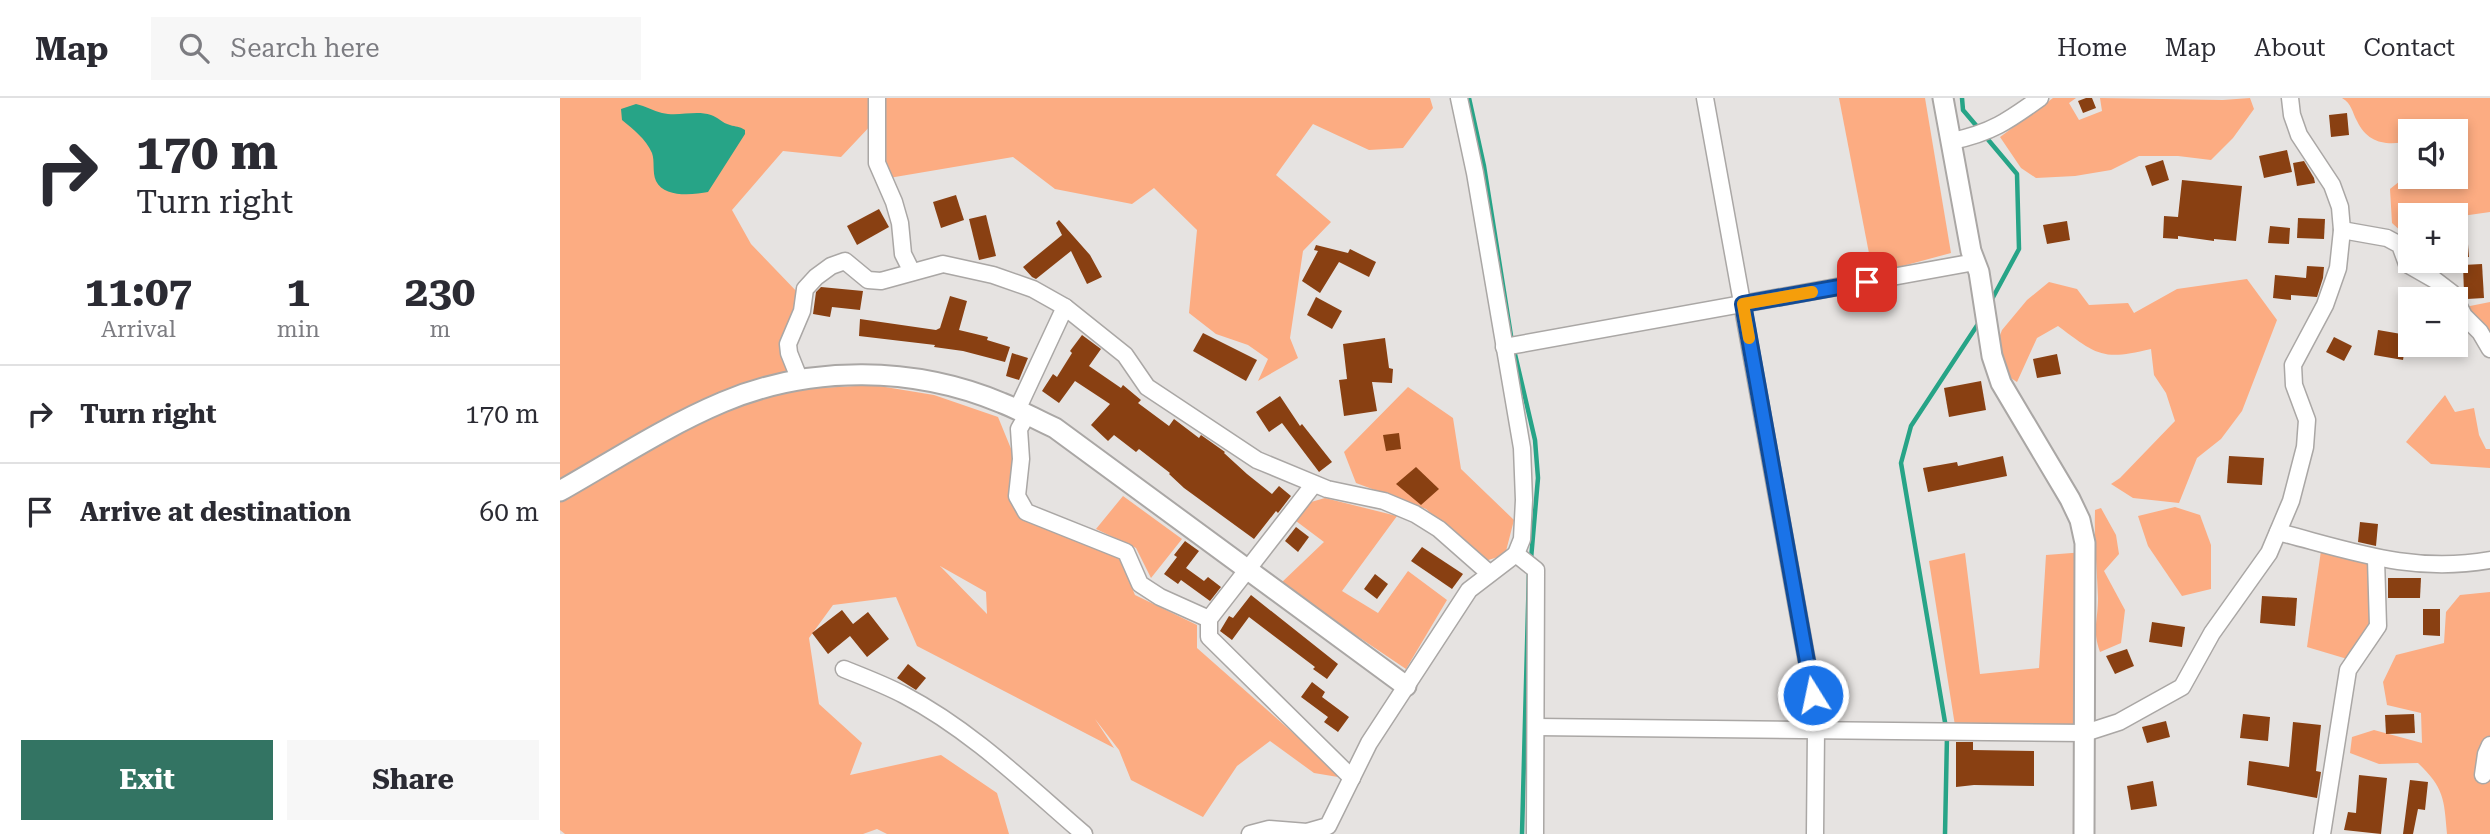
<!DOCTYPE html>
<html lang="en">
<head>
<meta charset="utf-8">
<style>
  body { margin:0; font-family:"Roboto Serif",serif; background:#f7f7f7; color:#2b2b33; height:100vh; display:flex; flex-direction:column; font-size:26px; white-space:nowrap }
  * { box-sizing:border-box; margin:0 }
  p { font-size:23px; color:#7c7c81 }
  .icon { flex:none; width:38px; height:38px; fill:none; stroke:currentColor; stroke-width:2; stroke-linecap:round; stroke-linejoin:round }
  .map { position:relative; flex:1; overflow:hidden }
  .details { display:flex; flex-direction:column; background:#fff; width:560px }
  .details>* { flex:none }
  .guide { background:#fff; color:#2b2b33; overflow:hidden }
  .controls { position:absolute; left:1838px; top:21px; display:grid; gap:14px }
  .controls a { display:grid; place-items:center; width:70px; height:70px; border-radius:0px; background:#fff; box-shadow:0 4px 10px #0003; font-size:35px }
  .pin { position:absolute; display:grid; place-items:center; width:60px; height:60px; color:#fff; margin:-30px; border-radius:14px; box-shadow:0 4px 10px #0006 }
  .me { position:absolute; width:77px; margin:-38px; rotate:350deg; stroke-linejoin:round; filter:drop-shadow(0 0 5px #0008) }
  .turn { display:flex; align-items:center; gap:24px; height:147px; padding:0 21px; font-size:32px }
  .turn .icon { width:91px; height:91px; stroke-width:2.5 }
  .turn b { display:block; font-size:49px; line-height:60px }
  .eta { display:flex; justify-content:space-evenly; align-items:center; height:119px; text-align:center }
  .eta b { font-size:42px; font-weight:700; line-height:49px }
  .primary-button { display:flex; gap:14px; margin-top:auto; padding:14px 21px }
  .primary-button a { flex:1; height:80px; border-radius:0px; background:#337463; color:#fff; font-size:28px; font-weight:700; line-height:80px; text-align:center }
  .primary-button a+a { background:#f7f7f7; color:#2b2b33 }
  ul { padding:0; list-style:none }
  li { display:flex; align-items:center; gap:21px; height:98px; padding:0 21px; border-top:2px solid #e1e1e2 }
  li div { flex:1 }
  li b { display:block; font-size:26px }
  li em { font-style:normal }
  header { display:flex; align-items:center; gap:42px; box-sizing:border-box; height:98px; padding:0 35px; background:#fff; border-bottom:2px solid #e1e1e2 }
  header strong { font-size:33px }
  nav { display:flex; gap:38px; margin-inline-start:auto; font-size:24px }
  .search { width:490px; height:63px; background:#f7f7f7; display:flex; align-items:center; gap:18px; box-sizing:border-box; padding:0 24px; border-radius:0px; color:#7c7c81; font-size:26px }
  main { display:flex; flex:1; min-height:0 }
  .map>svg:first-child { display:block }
  .green { fill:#fcac82; fill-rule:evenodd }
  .water { fill:#27a487 }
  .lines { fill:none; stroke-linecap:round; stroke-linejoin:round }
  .stream { stroke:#27a487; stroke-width:4.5 }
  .building { fill:#894012 }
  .minor-casing { stroke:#aaa7a5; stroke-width:19 }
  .tertiary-casing { stroke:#aaa7a5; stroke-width:23 }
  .minor { stroke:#fff; stroke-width:16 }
  .tertiary { stroke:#fff; stroke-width:19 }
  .route-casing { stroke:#114b97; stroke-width:18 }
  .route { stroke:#1a73e8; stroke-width:12 }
  .slow { stroke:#f59e0b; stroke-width:12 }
</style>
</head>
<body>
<header>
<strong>Map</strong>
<div class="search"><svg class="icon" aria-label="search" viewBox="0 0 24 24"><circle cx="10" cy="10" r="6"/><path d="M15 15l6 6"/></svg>Search here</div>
<nav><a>Home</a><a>Map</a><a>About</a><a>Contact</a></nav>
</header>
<main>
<section class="details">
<div class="guide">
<div class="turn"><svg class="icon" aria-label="right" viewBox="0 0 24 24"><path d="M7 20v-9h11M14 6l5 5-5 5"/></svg><div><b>170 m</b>Turn right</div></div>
</div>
<div class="eta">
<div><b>11:07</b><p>Arrival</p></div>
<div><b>1</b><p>min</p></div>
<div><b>230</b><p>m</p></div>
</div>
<ul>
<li><svg class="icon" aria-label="right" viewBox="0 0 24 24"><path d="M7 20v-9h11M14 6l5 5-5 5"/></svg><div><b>Turn right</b></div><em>170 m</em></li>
<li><svg class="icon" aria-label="arrive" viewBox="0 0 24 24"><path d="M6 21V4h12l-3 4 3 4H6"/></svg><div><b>Arrive at destination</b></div><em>60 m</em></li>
</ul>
<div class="primary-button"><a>Exit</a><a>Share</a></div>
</section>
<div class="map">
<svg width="1930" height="736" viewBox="0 0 1930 736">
  <rect width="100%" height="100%" fill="#e6e3e1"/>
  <g class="green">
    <path d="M0,0H870L873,10L843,50L809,52L753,26L716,77L771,124L743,153L730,240L738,260L698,283L708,261L688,247L656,236L629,215L637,132L594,90L572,106L495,91L453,59L329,80L314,24L281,59L223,53L172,112L191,146L240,197L224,292L313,287L374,297L438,319L454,358L462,415L560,461L575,497L637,527V550L784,680L754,675L710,643L677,668L643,719L571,682L559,652L535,621L554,650L357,548L336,499L273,507L249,540L259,606L302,645L290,677L381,657L437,695L449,736H327L317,731L303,736H5L0,732ZM380,468L426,494L427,516L381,469Z"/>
    <path d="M1279,0H1365L1391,155L1313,176Z"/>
    <path d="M1493,0H1516L1509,5L1519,22L1542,13L1540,0L1663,2L1690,0L1694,11L1673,40L1651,62L1618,58H1579L1551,72L1515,78L1476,80L1461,70L1440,39Z"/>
    <path d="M1782,0H1930V114L1895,119V117H1850V133L1844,136L1832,125L1830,91L1850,75V79H1895V33H1850V43C1827,48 1808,46 1797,23C1792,14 1792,6 1782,0Z"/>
    <path d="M1687,181L1717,222L1682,313L1661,341L1637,360L1619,405L1573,400L1551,386L1560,380L1615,323L1606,295L1594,277L1591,251C1542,263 1537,257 1498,228L1477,240L1457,284L1446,277L1432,258L1442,232L1467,202L1489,184L1517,191L1529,207L1568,205L1574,215L1617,191Z"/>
    <path d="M1930,204V256L1900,210Z"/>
    <path d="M848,289L893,320L901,371L954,422L945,457L925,463L866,411L796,385L784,354Z"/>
    <path d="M1885,297L1895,314L1914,310L1919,337L1926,351H1930V370L1871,366L1846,344Z"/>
    <path d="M563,398L622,441L591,480L576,450L536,431Z"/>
    <path d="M765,400L837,418L782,493L818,515L848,473L887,502L846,571L720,486L764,444L736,423L751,404Z"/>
    <path d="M1615,409L1640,417L1651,447V491L1622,498L1588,448L1578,418Z"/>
    <path d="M1541,410L1556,437L1559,456L1544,473L1565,512L1561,545L1540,554C1532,531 1538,523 1538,500C1537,470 1534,442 1535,412Z"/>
    <path d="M1762,446L1816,461L1818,528L1794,563L1747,549Z"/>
    <path d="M1525,454V635L1396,634L1369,463L1405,455L1420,576L1479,570L1486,457Z"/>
    <path d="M1930,494V736H1887C1884,700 1884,690 1858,665L1819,666L1790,655L1792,639L1814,632L1862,645L1861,615L1827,607L1823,584L1836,557L1884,545L1886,514L1900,497Z"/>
  </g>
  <path class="water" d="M76,6C86,8 93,13 102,15C118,19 135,12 151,17C158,19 162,25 170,27C176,29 179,28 185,32V36L148,94C133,97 104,100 96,83C92,74 95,63 92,55C86,41 73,31 62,22L61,11Z"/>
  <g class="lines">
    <g class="stream">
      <path d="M909,0L924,68L952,244"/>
      <path d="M1402,0L1403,12L1420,32"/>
      <path d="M1425,38L1457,76L1459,151L1431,203"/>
      <path d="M954,252L975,342L978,380L971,461"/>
      <path d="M1386,630L1341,365L1351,328L1420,223"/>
      <path d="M962,736L969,473"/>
      <path d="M1385,736L1387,638"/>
    </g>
  </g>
  <g class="building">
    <path d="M1526,0H1532L1536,10L1523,15L1518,3Z"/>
    <path d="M1787,15L1789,37L1771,39L1769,17Z"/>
    <path d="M1727,52L1732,74L1704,80L1699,58Z"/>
    <path d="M1603,62L1609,82L1592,88L1585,68Z"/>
    <path d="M1744,63L1754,80L1755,85L1737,88L1733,65Z"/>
    <path d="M1622,82L1682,88L1676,143L1654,141V143L1618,138V141L1603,140L1604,118L1618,119Z"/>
    <path d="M396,97L404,122L381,130L373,104Z"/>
    <path d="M319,111L329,129L297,147L287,128Z"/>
    <path d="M426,117L436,158L419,162L409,121Z"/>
    <path d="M1738,120L1765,121L1764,141L1737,140Z"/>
    <path d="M499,122L530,157L542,179L527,186L511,153L476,181L472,179L463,169L502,137L496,125Z"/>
    <path d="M1507,123L1510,142L1487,146L1483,127Z"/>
    <path d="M1710,128L1730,130L1729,146L1708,145Z"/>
    <path d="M1907,134L1909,159L1895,160V135Z"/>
    <path d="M756,147L788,155L790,151L816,164L809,179L779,164L760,195L742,183L758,153L754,152Z"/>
    <path d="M1922,166L1924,200L1907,201L1904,195L1903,167Z"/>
    <path d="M1747,168L1764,169L1763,180L1757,199L1731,197V202L1713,200L1715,177L1746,180Z"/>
    <path d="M261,189L303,193L300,212L272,209L270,219L253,216L256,194Z"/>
    <path d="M390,198L407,203L399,232L428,239L427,242L450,249L445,264L403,253L374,249L375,247L299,238L300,221L376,232L380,230Z"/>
    <path d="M756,199L782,213L772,231L747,217Z"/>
    <path d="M1818,232L1847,237L1843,262L1814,257Z"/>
    <path d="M643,235L697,262L686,283L633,253Z"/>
    <path d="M522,237L541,251L529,268L561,290L563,287L581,302L578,305L609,328L614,321L639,340L641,337L665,354L664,355L687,376L712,396L719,388L731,398L718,415L716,413L694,441L624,390L609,376L610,375L579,351L576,354L554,337L548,343L531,327L550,306L515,283L499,305L482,293L493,276L497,279L512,255L510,253Z"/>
    <path d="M1774,239L1792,248L1784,263L1766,254Z"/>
    <path d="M825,240L829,270L833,271L832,285L812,284L817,313L784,318L779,282L787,281L783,246Z"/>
    <path d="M452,255L468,260L459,282L446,278Z"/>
    <path d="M1497,256L1501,276L1477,280L1473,261Z"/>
    <path d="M1421,283L1426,312L1389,319L1384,290Z"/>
    <path d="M720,298L740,328L742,326L772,364L759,374L722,325L709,334L696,314Z"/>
    <path d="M839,335L841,351L826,353L823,337Z"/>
    <path d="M1443,358L1447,378L1368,394L1363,370L1397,364L1398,368Z"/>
    <path d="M1669,358L1704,360L1702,387L1667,385Z"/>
    <path d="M856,369L879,391L861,407L836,386Z"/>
    <path d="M1800,424L1818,426L1816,448L1798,444Z"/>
    <path d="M736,429L749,439L738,454L725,443Z"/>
    <path d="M625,443L639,453L626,470L644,483L648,479L661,489L650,503L621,482L618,486L604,476L617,459L614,457Z"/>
    <path d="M862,449L903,476L892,491L851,463Z"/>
    <path d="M815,476L828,486L817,501L804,491Z"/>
    <path d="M1828,480H1861L1860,500H1828Z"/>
    <path d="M691,497L778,566L767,581L753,571L755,569L689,519L672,542L660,533L669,518L673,520Z"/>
    <path d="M1702,498L1737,500L1735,528L1700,525Z"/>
    <path d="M1863,511H1880V538L1863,537Z"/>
    <path d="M282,512L293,526L308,514L329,541L307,559L290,538L268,556L252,535Z"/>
    <path d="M1592,524L1625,529L1622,549L1589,544Z"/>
    <path d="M1567,551L1574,568L1555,576L1546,558Z"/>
    <path d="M348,566L366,580L356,592L337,580Z"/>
    <path d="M752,584L765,594L762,599L789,619L778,634L764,624L768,619L741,599Z"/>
    <path d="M1683,616L1710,619L1708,643L1680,640Z"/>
    <path d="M1854,616L1855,635L1826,636L1825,617Z"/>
    <path d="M1606,623L1610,639L1587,645L1582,629Z"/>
    <path d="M1733,624L1761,627L1756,673L1761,674L1757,700L1687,687L1689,663L1729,669Z"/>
    <path d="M1396,644H1413V652L1474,653V688L1414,687L1396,689Z"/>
    <path d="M1799,677L1827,680L1821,736L1784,732L1788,714L1796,715Z"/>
    <path d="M1850,682L1868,684L1865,712L1858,711L1853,736H1843Z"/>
    <path d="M1593,683L1597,708L1571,712L1567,688Z"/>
  </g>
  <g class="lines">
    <g class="minor-casing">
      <g id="minor">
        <path d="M317,0V65L334,104L340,125L343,156L352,174"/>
        <path d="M1145,0L1253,597L1256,632L1255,736"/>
        <path d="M1392,43C1431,35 1448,23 1480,0"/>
        <path d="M1782,132L1827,140L1840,147L1847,166L1875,182L1892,195L1904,218L1920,234L1930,251"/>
        <path d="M944,249L1415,164"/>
        <path d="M239,280L229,255L228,246L242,213L245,191L256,179L271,168L285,163L308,182L321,183L383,166L433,177L473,191L505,209L565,257L587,289L697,362L767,391L824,403L855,416L879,431L929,475"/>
        <path d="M457,312L505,209"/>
        <path d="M467,317L459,331L461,361L457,398L466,414L566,454L580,486L600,499L649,521"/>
        <path d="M754,386L649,521V539L792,680"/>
        <path d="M1718,434C1792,453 1852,476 1930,462"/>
        <path d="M956,456L976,472L975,736"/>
        <path d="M284,571C304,579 325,587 344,597C411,632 467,687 524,736"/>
        <path d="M976,629L1525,635L1559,624L1622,589L1652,535L1709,455L1731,403L1745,349L1747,322L1734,287L1733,267L1765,207L1778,170L1782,132L1780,109L1772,87L1739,37L1732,17L1730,0"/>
        <path d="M1923,677L1926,656L1930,647"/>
        <path d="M690,736L709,731L747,734L768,728L809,645L909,492L956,456L962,441L964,402L962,350L915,75L899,0"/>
        <path d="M1762,736L1788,572L1818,528L1816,461"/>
      </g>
    </g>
    <g class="tertiary-casing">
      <g id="tertiary">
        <path d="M1383,0L1411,153L1419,174L1432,258L1441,285L1510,401L1520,422L1525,445L1524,736"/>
        <path d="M0,393C53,363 106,328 163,304C251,267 354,268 442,305C460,312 477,322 495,330L846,588"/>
      </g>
    </g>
    <use href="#minor" class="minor"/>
    <use href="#tertiary" class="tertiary"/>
  </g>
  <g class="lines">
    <g class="route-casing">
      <path id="route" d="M1253,597L1183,206L1307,184"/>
    </g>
    <use href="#route" class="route"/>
    <path class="slow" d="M1189,240L1183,206L1252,194"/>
  </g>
</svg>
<div class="controls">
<a><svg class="icon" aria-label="sound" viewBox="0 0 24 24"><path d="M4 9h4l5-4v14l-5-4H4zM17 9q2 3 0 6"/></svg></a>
<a>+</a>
<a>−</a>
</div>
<div class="pin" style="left:1307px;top:184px;background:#d93025"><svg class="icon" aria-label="arrive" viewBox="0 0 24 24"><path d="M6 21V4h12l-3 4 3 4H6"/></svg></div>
<svg class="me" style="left:1253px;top:597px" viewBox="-20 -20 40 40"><circle r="17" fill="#1a73e8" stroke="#fff" stroke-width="3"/><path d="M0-11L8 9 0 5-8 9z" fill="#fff"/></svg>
</div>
</main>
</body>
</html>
